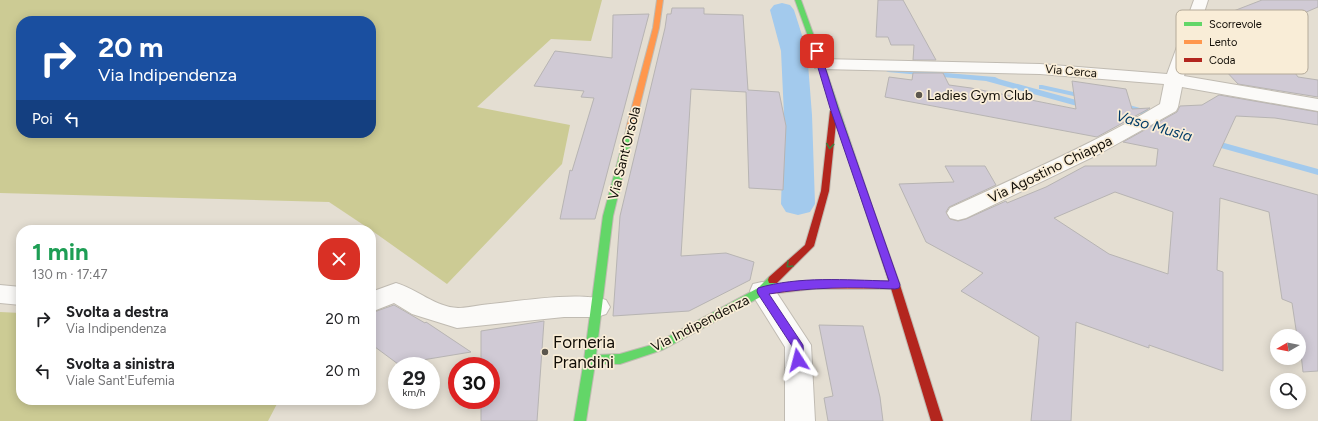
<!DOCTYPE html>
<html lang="it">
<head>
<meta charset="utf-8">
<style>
  body { margin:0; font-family:Figtree,sans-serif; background:#f6f6f6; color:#202124; height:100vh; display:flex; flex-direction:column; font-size:15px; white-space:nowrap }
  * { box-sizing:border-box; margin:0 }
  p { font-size:13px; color:#757577 }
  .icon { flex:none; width:22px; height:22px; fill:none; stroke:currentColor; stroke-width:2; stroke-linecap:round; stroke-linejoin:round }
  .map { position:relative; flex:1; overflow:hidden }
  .side { position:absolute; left:16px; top:225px; width:360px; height:180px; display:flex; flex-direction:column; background:#fff; border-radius:16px; box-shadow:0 2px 10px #0003 }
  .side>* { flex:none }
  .banner { position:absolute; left:16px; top:16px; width:360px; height:122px; border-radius:16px; box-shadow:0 2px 10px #0003; background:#1a4fa0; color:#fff; overflow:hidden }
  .needle { width:26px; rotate:261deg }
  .buttons { position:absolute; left:1270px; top:329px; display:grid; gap:8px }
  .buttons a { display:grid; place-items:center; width:36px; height:36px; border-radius:50%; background:#fff; box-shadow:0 2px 10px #0003; font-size:20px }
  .speed { position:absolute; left:388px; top:357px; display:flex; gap:8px; font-size:20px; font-weight:700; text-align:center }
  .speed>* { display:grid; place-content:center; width:52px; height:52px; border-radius:50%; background:#fff; box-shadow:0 2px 10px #0003; line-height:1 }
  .speed small { font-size:10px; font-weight:400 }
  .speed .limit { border:6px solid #d22; background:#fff; color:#111 }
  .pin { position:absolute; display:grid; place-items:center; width:34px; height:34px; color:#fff; margin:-17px; border-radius:8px; box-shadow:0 2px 6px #0006 }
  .me { position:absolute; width:44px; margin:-22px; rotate:351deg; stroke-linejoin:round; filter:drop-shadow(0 0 3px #0008) }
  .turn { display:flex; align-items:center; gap:14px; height:84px; padding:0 16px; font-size:18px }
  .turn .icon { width:52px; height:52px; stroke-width:2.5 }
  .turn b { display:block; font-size:28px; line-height:34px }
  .then { display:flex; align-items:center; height:38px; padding:0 16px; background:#0003; gap:8px; font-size:15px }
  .round { display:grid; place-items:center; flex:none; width:42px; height:42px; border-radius:16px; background:#f6f6f6 }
  .summary { display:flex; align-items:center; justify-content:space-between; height:68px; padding:0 16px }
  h1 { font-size:24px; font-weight:700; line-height:30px; color:#1e9e55 }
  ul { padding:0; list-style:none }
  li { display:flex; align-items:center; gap:12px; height:52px; padding:0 16px }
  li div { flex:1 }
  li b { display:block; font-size:15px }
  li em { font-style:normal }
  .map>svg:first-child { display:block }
  .green { fill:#cccb94; fill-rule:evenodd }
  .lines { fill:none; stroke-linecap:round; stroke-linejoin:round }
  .stream { fill:#a3caed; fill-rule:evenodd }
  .canal { fill:#a3caed; fill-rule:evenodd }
  .building { fill:#d0cad5; stroke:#b7b4b3; fill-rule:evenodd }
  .street-casing { stroke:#c0bbb2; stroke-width:2 }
  .fast-casing { stroke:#c0bbb2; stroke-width:2 }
  .slow-casing { stroke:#c0bbb2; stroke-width:2 }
  .jam-casing { stroke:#c0bbb2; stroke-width:2 }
  .street { fill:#fbfaf8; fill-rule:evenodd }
  .fast { fill:#63d668; fill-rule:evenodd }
  .slow { fill:#ff974d; fill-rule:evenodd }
  .jam { fill:#b3261e; fill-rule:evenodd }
  .oneway { stroke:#3f7c3c }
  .route { fill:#7c3aed; stroke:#51269a }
  .poi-dot { fill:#5c574e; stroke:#f9edd7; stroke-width:1.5 }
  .labels { text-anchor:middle; stroke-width:3.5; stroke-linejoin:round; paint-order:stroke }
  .far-street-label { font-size:12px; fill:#120e07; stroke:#f9edd7 }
  .poi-label { font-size:14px; fill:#120e07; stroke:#f9edd7; text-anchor:start }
  .street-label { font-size:14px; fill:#120e07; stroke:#f9edd7 }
  .water-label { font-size:15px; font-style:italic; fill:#023c68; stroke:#f9edd7 }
  .near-poi-label { font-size:17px; fill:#120e07; stroke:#f9edd7; text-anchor:start }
  .key { fill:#f9edd7; stroke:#b4aa99; stroke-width:1 }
  .key-label { font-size:11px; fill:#120e07 }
</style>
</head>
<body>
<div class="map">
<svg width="1318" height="421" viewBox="0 0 1318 421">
  <rect width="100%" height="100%" fill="#e4ded2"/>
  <g class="green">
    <path d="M0,0H602L591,41L551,39L477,107L570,125L562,164L447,284L371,230L329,202L0,193ZM21,21H371V133H21Z"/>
    <path d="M0,312L21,313V400H279L268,421H0Z"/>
  </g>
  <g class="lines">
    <g class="stream">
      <path d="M885,68L995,77L999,79L1091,104L1092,106L1088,109L986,81L888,72L884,70Z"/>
      <path d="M1039,85H1042L1087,95L1091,97L1087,99L1042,89H1039Z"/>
      <path d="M1118,102L1162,114L1163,116L1159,119L1115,107L1114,105Z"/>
      <path d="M1119,111L1169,127L1170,129L1166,132L1116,116L1115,114Z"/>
      <path d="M1210,139L1318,169V175L1207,144L1206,142Z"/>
    </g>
    <path class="canal" d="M782,3L790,5L794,10L807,51L812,115L815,204L810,212L798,215L786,212L781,204L784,115L781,51L770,10L774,5Z"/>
  </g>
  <g class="building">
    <path d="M878,0H903L936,60H913L914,45H891L888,37H876Z"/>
    <path d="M1262,0H1318V7L1243,39L1285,64L1293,70L1298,77L1318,80V97L1238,84L1210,54L1218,17Z"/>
    <path d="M672,8H704V14L743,15L748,90L779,92L786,126L783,190L749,188L746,92L691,89L681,256L726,253L754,262L750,280L689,311L613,316L620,216L665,28L667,14H671Z"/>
    <path d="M649,14L595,219H560L570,170L572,171L594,98L581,97L584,91L534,86L555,51L612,58L613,15Z"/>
    <path d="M913,73H943L949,85L971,88L1076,109L1072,81L1126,89L1132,109L1150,108L1097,137L885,97L889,77L912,80Z"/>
    <path d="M1219,95L1318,112V125L1275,118L1236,116L1213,166L1318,195V371L1303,372L1299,336H1297L1292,303L1282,299L1269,212L1220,198L1217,270L1223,272V371L1149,345V348L1076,322L1071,421H1031L1039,337L961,291L983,273L926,242L899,184L954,182L945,166H985L996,185L949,207L946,212L950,219L958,221L966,219L1006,201L1007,203L1046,187L1085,166H1156L1158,149L1123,142L1177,112L1180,106L1202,105ZM1115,192L1173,212L1168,274L1109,254L1054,218Z"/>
    <path d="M394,305L425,323L426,322L471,352L398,364L371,344V313Z"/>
    <path d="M544,321L537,421H481V400H491V366H481V331Z"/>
    <path d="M819,325L863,326L880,397L883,421H828L824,398L833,396Z"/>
  </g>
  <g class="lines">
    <g class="street-casing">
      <g id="street">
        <path d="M1194,0H1208L1184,76L1318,99V111L1182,87L1178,107L1176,111L1099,154L966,218L958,220L950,218L947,213L950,208C1021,175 1093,144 1160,104L1164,84L1040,74L821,69L815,68L813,64L815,60L821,59L1040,64L1167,74Z"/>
        <path d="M762,282L771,284L811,345L815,421H785V347L750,291L753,284Z"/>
        <path d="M396,283C417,289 435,307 458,308C465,308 474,306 482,305C514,302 577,291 606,300L610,307L606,314L597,317H564L457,328L412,314L394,303L371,312V292Z"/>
        <path d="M0,285L21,287V305L0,303Z"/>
      </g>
    </g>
    <g class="fast-casing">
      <g id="fast">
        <path d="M795,0H801L824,64L872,206L871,208H865L864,206L818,64Z"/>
        <path d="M627,127H630L634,129L613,216L596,355L620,354L655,344L758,288L769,277H777L778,280L766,294L662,350L620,364H595L586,421H574L584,360L603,216Z"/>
      </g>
    </g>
    <g class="slow-casing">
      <g id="slow">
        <path d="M657,0H663L659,28L634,129L630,131L626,129L653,28Z"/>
        <path d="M812,281H895L899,282L900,285L899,288L895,289H812L762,295L758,294L757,291L758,288L762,287Z"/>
      </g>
    </g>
    <g class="jam-casing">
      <g id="jam">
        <path d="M830,111H836L837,113L829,191L814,246L777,283H769L768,280L769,277L805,245L821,191Z"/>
        <path d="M868,203L872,206L900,285L943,421H931L890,285L864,206Z"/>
      </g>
    </g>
    <use href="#street" class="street"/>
    <use href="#fast" class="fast"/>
    <use href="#slow" class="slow"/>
    <use href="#jam" class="jam"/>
  </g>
  <defs><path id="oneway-chevron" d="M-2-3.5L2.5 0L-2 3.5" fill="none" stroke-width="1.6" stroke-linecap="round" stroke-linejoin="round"/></defs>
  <g class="oneway">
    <use href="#oneway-chevron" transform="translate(830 146) rotate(96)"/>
    <use href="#oneway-chevron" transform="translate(789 265) rotate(136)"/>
  </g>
  <path class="route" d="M817,49L820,51L838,108L900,285L899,288L895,289C853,287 811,287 769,294L803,345L804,360L802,364L798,365L794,364L793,360L792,346L758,294L757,291L758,288C799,276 846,280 889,281L830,108L813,51Z"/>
  <g class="poi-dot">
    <circle cx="919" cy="95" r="4"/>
    <circle cx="545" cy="352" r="4"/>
  </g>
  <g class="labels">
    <g class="far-street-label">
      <text transform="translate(1071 71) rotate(5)" y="4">Via Cerca</text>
    </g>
    <g class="poi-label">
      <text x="927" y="100">Ladies Gym Club</text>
    </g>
    <g class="street-label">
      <text transform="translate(624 153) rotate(-76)" y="5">Via Sant'Orsola</text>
      <text transform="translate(1050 169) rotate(-26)" y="5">Via Agostino Chiappa</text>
      <text transform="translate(700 323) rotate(-27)" y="5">Via Indipendenza</text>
    </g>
    <g class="water-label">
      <text transform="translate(1154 126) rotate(16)" y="5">Vaso Musia</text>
    </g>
    <g class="near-poi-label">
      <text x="553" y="348">Forneria<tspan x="553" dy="20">Prandini</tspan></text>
    </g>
  </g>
  <rect x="1176" y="10" width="132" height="64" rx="6" class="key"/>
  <rect x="1184" y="22" width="18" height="4" fill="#63d668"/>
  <rect x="1184" y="40" width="18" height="4" fill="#ff974d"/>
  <rect x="1184" y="58" width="18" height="4" fill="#b3261e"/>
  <g class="key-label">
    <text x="1209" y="28">Scorrevole</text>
    <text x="1209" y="46">Lento</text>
    <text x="1209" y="64">Coda</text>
  </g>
</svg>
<div class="buttons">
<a><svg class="needle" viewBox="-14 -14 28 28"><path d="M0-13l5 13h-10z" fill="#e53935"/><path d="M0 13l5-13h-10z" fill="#757577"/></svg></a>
<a><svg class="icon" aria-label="search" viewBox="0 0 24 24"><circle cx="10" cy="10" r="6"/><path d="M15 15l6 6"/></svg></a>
</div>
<div class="speed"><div>29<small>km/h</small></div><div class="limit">30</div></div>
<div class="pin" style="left:817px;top:51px;background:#d93025"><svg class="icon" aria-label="arrive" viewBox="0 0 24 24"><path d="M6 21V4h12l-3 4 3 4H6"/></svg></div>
<svg class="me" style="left:798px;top:360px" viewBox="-20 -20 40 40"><path d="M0-17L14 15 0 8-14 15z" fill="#7c3aed" stroke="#fff" stroke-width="4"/></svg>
<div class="banner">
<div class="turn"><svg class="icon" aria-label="right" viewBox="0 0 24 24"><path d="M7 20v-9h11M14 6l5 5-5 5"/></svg><div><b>20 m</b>Via Indipendenza</div></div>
<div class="then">Poi<svg class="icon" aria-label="left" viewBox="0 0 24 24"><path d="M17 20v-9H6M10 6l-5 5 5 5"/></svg></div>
</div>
<section class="side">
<div class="summary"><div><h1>1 min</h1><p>130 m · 17:47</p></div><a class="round" style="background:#d93025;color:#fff"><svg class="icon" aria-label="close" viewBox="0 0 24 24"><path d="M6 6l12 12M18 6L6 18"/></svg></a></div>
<ul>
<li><svg class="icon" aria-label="right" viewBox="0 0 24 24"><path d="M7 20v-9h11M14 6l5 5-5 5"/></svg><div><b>Svolta a destra</b><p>Via Indipendenza</p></div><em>20 m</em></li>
<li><svg class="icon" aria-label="left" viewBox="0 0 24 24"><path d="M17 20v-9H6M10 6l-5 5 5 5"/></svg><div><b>Svolta a sinistra</b><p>Viale Sant'Eufemia</p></div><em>20 m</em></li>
</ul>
</section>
</div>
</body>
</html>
